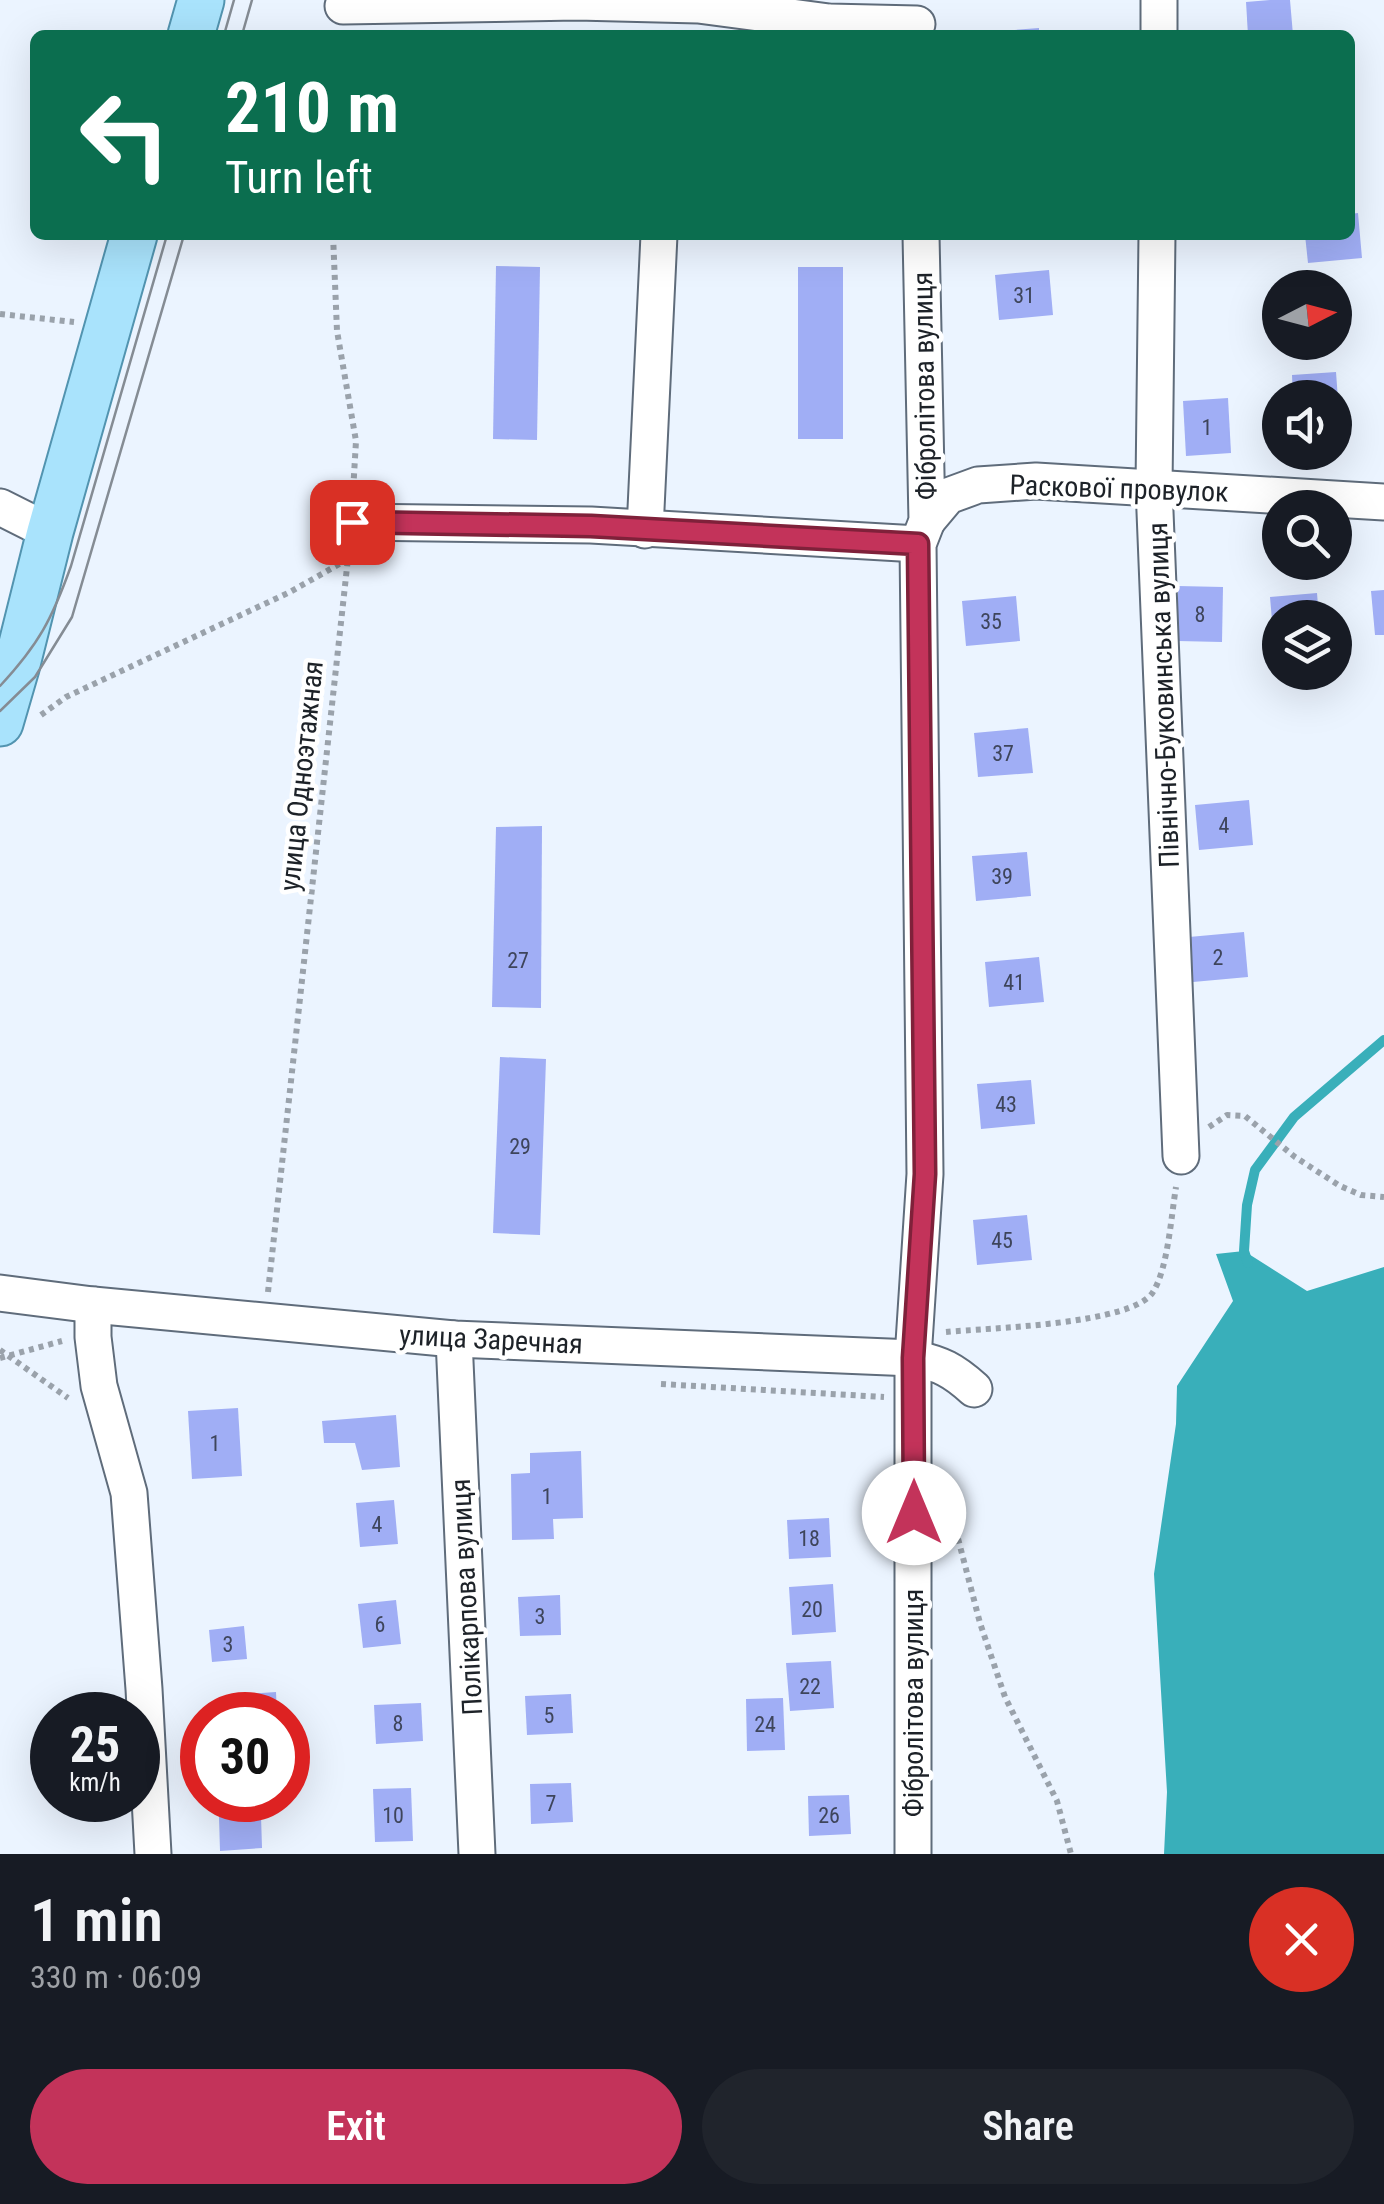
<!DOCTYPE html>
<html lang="en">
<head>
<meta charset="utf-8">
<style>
  body { margin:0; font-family:"Roboto Condensed",sans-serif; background:#20242c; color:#f1f3f6; height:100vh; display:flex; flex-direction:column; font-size:38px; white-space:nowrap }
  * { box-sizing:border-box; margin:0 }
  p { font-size:32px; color:#9ea1a6 }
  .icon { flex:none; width:55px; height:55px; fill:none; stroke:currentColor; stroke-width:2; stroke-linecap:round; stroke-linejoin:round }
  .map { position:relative; height:1854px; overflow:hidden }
  .side { display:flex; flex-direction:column; background:#171b24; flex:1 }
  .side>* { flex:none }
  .hud { position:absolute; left:30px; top:30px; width:1325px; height:210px; border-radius:15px; box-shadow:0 10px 40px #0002; background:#0b6e4f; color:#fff; overflow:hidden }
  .needle { width:65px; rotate:84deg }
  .controls { position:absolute; left:1262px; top:270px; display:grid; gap:20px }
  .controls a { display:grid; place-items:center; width:90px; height:90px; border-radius:50%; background:#171b24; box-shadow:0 10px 40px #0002; font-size:50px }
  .speed { position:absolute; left:30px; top:1692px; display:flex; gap:20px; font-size:50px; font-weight:700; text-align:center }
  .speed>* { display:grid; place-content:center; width:130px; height:130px; border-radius:50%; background:#171b24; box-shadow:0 10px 40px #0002; line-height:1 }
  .speed small { font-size:25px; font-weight:400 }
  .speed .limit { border:15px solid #d22; background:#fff; color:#111 }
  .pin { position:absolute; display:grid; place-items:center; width:85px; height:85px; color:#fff; margin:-42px; border-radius:20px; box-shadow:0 5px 15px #0006 }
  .me { position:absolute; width:110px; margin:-55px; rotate:0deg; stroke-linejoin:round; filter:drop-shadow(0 0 8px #0008) }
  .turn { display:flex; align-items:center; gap:35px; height:210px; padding:0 30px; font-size:45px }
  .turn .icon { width:130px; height:130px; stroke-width:2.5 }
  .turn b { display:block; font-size:70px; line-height:85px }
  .round { display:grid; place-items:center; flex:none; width:105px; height:105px; border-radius:52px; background:#20242c }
  .overview { display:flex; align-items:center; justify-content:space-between; height:170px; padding:0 30px }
  h1 { font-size:60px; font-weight:600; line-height:75px }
  .primary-button { display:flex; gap:20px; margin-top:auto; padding:20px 30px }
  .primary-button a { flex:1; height:115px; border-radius:60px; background:#c3335a; color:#fff; font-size:40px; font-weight:600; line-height:115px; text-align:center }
  .primary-button a+a { background:#20242c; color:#f1f3f6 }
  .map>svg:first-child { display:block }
  .water { fill:#39afba }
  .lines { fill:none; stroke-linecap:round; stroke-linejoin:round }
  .stream { stroke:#39afba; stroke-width:10 }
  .building { fill:#a0aef5 }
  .minor-casing { stroke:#5f6c7b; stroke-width:39 }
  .major-casing { stroke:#5294b0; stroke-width:49 }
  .path { stroke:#9aa2ab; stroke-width:6; stroke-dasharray:5 5; stroke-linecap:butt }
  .minor { stroke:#fff; stroke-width:35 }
  .major { stroke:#a9e3fc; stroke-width:45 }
  .tram { stroke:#858c94; stroke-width:2.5 }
  .route-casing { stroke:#7f213a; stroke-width:25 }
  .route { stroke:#c3335a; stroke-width:18 }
  .labels { text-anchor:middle; stroke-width:9; stroke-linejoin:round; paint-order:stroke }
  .number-label { font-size:22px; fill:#3e455b }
  .street-label { font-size:28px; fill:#1d2228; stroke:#fff }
</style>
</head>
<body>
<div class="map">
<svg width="1384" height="1854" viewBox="0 0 1384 1854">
  <rect width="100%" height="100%" fill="#ebf4ff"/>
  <path class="water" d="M1244,1251L1307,1291L1384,1267V1854H1164L1167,1792L1154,1574L1176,1424L1177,1386L1233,1301L1216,1254Z"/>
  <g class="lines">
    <path class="stream" d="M1248,1263L1244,1251L1247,1205L1255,1170L1294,1117L1384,1040"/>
  </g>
  <g class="building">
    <path d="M1270,0H1290L1293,35H1248L1246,2Z"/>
    <path d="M1039,28V35H988V32Z"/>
    <path d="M1358,213L1362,258L1308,263L1305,235H1350V214Z"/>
    <path d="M496,266L540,267L537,440L493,439Z"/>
    <rect x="798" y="267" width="45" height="172"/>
    <path d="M1049,270L1053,315L999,320L995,275Z"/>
    <path d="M1336,372L1340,427H1335V398H1293L1292,375Z"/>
    <path d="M1228,398L1231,453L1186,456L1183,401Z"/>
    <path d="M1178,586L1223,587L1222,642L1178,641Z"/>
    <path d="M1384,590V635H1375L1371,591Z"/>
    <path d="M1317,593L1319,618H1280V644H1274L1270,597Z"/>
    <path d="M1016,596L1020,641L966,646L962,601Z"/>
    <path d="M1028,728L1033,773L978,777L974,733Z"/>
    <path d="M1249,800L1253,845L1199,850L1195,805Z"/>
    <path d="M542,826L541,1008L492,1007L496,827Z"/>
    <path d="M1027,852L1031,896L976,901L972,856Z"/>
    <path d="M1244,932L1248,977L1193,982L1189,937Z"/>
    <path d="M1039,957L1044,1002L989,1007L985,962Z"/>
    <path d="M500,1057L546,1059L540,1235L493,1233Z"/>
    <path d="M1031,1080L1035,1124L981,1129L977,1084Z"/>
    <path d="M1027,1215L1032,1260L977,1265L973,1220Z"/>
    <path d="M238,1408L242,1476L192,1479L188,1411Z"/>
    <path d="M396,1415L400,1467L362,1470L355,1443H324L322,1421Z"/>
    <path d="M581,1451L583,1518L553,1519L554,1539L512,1540L511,1474L530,1473V1453Z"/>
    <path d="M394,1500L398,1544L360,1547L356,1503Z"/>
    <path d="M829,1518L831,1557L789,1559L787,1520Z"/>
    <path d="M833,1584L836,1632L792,1635L789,1587Z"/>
    <path d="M560,1595L561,1635L520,1636L518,1597Z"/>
    <path d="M396,1600L401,1644L363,1648L358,1604Z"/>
    <path d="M244,1626L247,1659L212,1662L209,1630Z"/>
    <path d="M831,1661L834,1708L790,1711L786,1663Z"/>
    <path d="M276,1692L277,1715H230L229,1695Z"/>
    <path d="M571,1694L573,1733L527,1735L525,1696Z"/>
    <path d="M783,1698L785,1750L747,1751L746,1699Z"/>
    <path d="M421,1703L423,1741L376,1744L374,1705Z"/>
    <path d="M571,1783L573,1822L531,1824L530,1784Z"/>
    <path d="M411,1788L413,1841L375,1842L373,1789Z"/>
    <path d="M849,1795L851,1834L809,1836L808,1796Z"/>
    <path d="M261,1815L262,1848L220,1851L219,1817Z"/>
  </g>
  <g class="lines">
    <g class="minor-casing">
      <g id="minor">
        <path d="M343,6L577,2L698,5L829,22L917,24"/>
        <path d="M1159,35V0"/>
        <path d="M1157,235L1154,487L1181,1156"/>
        <path d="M0,507L50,532"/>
        <path d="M927,521L948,496L978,485L1036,481L1384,502"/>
        <path d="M352,522L591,525L918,544"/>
        <path d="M645,530L659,235"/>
        <path d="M0,1293L93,1305L454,1339L913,1358C941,1364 953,1370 974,1389"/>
        <path d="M93,1305V1337L99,1386L129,1493L144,1689L153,1854"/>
        <path d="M454,1339L477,1854"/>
        <path d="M913,1854V1358L925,1174L918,544L927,521L921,235"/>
      </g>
    </g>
    <g class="major-casing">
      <g id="major">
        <path d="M191,35L201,0"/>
        <path d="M0,723L16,668L50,532L134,235"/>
      </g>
    </g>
    <g class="path">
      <path d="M333,235L337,331L356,441L353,492"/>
      <path d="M0,314L74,322"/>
      <path d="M41,715L66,697L290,592L350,558"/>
      <path d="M1209,1127L1227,1115L1245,1116L1295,1157L1340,1186L1361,1195L1384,1197"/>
      <path d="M268,1292L349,549"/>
      <path d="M946,1332C985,1328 1133,1325 1153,1292C1168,1268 1171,1217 1176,1187"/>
      <path d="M0,1350L68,1398"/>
      <path d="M0,1358L62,1341"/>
      <path d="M661,1384L884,1397"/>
      <path d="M948,1500L980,1623L1005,1697L1057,1801L1071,1854"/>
    </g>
    <use href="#minor" class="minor"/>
    <use href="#major" class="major"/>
    <g class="tram">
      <path d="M224,35L234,0"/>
      <path d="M242,35L252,0"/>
      <path d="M0,686C39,644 52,619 71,566L167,235"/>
      <path d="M0,711L35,677L72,617L184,235"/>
    </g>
  </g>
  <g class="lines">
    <g class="route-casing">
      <path id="route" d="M352,522L591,526L918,544L925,1174L913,1358L914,1513"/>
    </g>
    <use href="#route" class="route"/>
  </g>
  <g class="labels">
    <g class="number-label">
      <text x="1024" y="303">31</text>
      <text x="1207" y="435">1</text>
      <text x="1200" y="622">8</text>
      <text x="991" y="629">35</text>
      <text x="1003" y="761">37</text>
      <text x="1224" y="833">4</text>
      <text x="1002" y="884">39</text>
      <text x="1218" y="965">2</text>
      <text x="518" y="968">27</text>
      <text x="1014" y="990">41</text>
      <text x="1006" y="1112">43</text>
      <text x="520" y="1154">29</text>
      <text x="1002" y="1248">45</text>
      <text x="215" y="1451">1</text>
      <text x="547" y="1504">1</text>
      <text x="377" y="1532">4</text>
      <text x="809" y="1546">18</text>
      <text x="812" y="1617">20</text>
      <text x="540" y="1624">3</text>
      <text x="380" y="1632">6</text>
      <text x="228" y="1652">3</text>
      <text x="810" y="1694">22</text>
      <text x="549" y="1723">5</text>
      <text x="398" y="1731">8</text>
      <text x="765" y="1732">24</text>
      <text x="551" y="1811">7</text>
      <text x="393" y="1823">10</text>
      <text x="829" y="1823">26</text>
    </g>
    <g class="street-label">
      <text transform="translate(924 386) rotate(-91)" y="10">Фібролітова вулиця</text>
      <text transform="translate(1119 488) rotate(2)" y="10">Раскової провулок</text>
      <text transform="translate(1163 695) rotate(-92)" y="10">Північно-Буковинська вулиця</text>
      <text transform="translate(301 776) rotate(-84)" y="10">улица Одноэтажная</text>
      <text transform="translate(491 1339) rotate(3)" y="10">улица Заречная</text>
      <text transform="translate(466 1597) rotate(-93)" y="10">Полікарпова вулиця</text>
      <text transform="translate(913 1703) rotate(-90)" y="10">Фібролітова вулиця</text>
    </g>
  </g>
</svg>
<div class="controls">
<a><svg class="needle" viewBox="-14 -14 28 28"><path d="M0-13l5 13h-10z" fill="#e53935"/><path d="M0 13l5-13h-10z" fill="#9ea1a6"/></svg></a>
<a><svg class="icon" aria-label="sound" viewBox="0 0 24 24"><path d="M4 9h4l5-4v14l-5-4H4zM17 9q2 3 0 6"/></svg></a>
<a><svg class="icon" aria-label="search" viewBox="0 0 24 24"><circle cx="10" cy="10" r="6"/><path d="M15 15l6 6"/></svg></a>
<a><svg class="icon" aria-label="layers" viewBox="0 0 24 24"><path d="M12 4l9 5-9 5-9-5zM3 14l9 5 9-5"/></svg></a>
</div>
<div class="speed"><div>25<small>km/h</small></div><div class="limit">30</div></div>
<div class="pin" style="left:352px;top:522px;background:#d93025"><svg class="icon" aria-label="arrive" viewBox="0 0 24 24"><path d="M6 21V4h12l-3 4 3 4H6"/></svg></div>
<svg class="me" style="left:914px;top:1513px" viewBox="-20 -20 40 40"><circle r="19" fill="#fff"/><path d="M0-13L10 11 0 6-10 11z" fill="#c3335a"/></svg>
<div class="hud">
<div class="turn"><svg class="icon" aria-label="left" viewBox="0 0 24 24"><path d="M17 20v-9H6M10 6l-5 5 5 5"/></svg><div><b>210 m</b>Turn left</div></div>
</div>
</div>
<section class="side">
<div class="overview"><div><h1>1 min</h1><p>330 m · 06:09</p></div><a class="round" style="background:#d93025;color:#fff"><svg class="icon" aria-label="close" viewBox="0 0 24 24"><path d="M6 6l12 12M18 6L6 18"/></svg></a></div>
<div class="primary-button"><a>Exit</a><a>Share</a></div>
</section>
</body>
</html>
